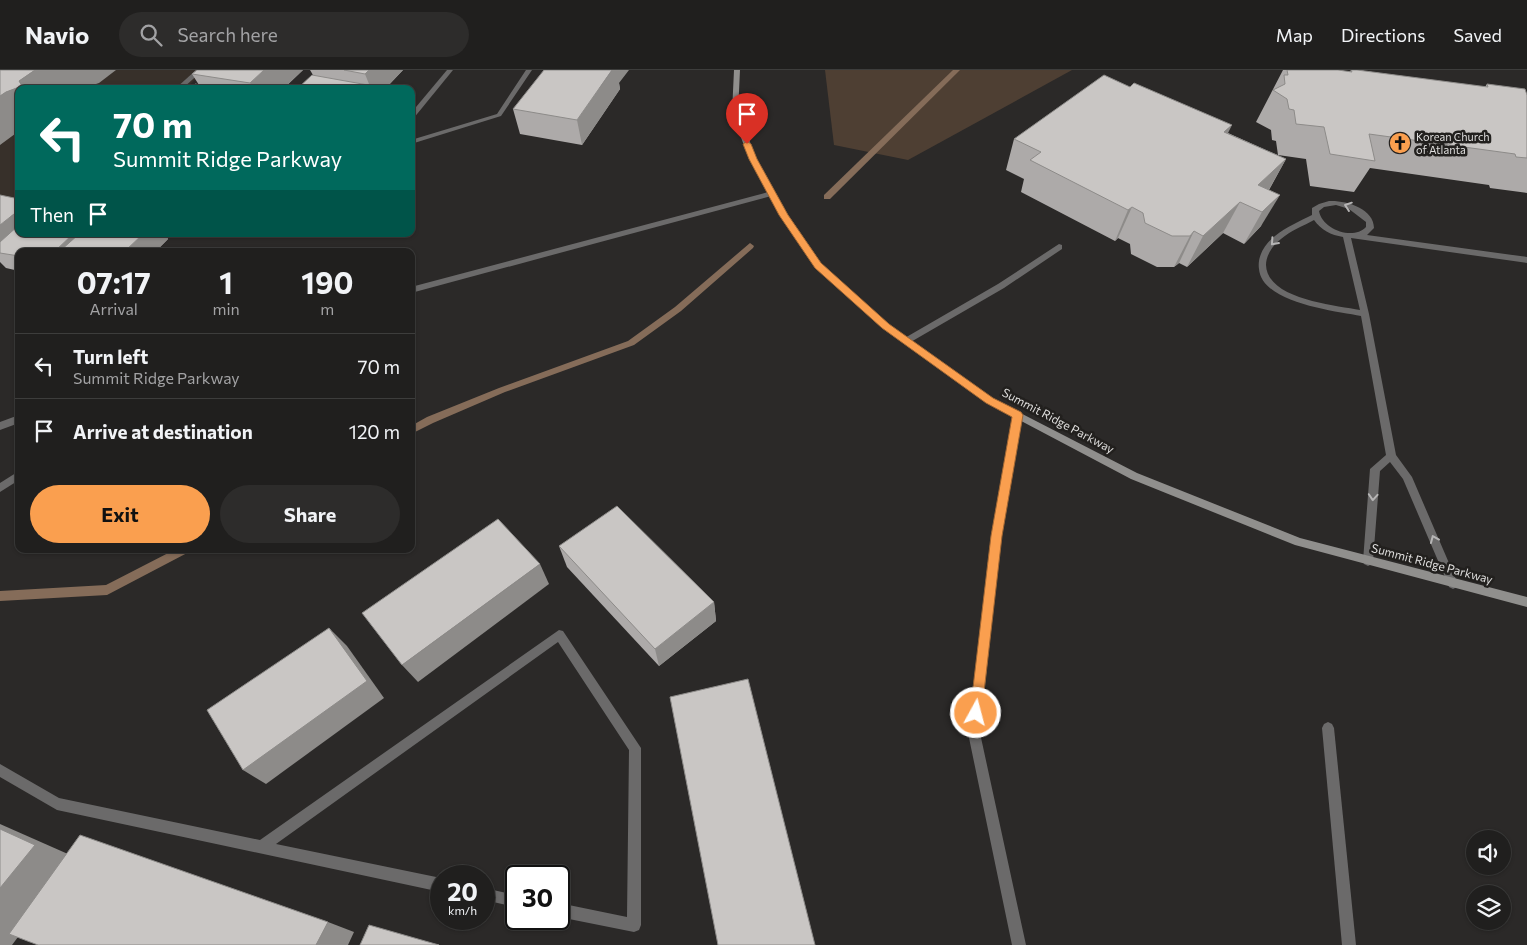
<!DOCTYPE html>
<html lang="en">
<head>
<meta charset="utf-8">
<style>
  body { margin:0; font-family:Commissioner,sans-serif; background:#2d2c2b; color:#f1f3f6; height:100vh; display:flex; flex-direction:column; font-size:19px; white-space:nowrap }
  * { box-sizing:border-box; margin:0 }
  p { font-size:16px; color:#a2a2a4 }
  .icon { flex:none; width:28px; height:28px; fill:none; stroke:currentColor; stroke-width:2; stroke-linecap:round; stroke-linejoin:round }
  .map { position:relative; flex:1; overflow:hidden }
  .details { position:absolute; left:15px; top:178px; width:400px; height:305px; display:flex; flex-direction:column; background:#201f1e; border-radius:10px; box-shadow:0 1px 4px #0004,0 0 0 1px #3d3d3c }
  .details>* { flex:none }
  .banner { position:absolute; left:15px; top:15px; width:400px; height:152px; border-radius:10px; box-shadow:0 1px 4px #0004,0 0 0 1px #3d3d3c; background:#00695c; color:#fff; overflow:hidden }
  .buttons { position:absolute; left:1466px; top:760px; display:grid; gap:10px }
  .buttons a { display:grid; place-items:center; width:45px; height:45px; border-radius:50%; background:#201f1e; box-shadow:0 1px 4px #0004,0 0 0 1px #3d3d3c; font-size:25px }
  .speed { position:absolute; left:430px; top:795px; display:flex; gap:10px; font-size:25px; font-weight:700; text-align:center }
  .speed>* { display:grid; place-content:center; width:65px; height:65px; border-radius:50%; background:#201f1e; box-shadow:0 1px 4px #0004,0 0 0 1px #3d3d3c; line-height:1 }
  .speed small { font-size:12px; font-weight:400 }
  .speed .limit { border:2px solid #111; border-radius:8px; background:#fff; color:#111 }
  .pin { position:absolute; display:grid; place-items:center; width:42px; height:42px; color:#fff; margin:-51px -21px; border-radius:50% 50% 50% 0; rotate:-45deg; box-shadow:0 0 5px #0007 }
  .pin .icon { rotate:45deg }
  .me { position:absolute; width:55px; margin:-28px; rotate:7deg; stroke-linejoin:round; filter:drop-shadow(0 0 4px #0008) }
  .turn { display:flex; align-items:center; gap:18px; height:105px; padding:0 15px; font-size:22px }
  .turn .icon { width:65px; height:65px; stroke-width:2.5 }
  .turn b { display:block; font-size:35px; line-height:42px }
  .then { display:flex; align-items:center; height:48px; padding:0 15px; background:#0003; gap:10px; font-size:19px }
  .eta { display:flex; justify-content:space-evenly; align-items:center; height:85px; text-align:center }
  .eta b { font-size:30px; font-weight:700; line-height:35px }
  .primary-button { display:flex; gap:10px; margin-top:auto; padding:10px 15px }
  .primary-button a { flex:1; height:58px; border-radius:30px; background:#fa9f4f; color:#111; font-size:20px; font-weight:700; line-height:58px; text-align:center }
  .primary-button a+a { background:#2d2c2b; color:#f1f3f6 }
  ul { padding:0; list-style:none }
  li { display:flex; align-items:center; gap:15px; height:65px; padding:0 15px; border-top:1px solid #3d3d3c }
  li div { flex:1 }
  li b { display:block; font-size:19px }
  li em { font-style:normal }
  header { display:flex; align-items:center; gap:30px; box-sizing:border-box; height:70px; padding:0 25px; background:#201f1e; border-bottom:1px solid #3d3d3c }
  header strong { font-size:24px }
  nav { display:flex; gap:28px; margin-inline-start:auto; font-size:18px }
  .search { width:350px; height:45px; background:#2d2c2b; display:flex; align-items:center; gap:12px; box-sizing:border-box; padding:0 18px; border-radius:28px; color:#a2a2a4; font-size:19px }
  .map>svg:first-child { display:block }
  .built { fill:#37302a }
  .green { fill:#4e3f33 }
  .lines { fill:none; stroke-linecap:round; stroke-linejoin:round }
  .stream { fill:#856c59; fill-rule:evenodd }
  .lane { fill:#6b6a6a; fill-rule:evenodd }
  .street { fill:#6b6a6a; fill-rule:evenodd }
  .secondary { fill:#908f8d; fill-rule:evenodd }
  .wall { fill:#adaaa9 }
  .shaded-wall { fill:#8d8b89 }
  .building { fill:#c9c6c4; stroke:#8d8b89 }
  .oneway { stroke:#b6b5b5 }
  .route { fill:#fa9f4f; stroke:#a26733 }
  .labels { text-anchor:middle; stroke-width:5; stroke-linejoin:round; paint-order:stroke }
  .far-poi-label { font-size:11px; fill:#dfdedd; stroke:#22201e; text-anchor:start }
  .street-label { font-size:12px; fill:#dfdedd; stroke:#22201e }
</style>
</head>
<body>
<header>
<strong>Navio</strong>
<div class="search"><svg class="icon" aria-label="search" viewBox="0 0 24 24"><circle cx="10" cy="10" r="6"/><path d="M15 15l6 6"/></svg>Search here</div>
<nav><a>Map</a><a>Directions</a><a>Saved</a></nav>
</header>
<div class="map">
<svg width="1527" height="875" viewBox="0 0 1527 875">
  <rect width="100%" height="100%" fill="#2b2928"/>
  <path class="built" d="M0,0H205L185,19H19V164L0,191Z"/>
  <path class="green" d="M825,0H1072L908,90L834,75Z"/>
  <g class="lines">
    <g class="stream">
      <path d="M953,0H960L830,129H824V125Z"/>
      <path d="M750,173L754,176L753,178L681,241L634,275L505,322L433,353L411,364V356L427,347L499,318L628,271L675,237Z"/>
      <path d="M176,479H190L189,482L107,525L0,531V521L106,515Z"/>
    </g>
    <g class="lane">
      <path d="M1329,131C1345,130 1374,138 1374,158L1367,165L1527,187V193L1351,168L1369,244L1396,385L1412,407L1458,514L1457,517L1453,519L1449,517L1448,514L1403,409L1390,392L1380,401L1373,491L1372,494L1368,496L1364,494L1363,491L1370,399L1386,385L1361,246C1334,241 1262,233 1259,199C1257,186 1265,174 1275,166C1286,157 1300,151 1312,145V138L1319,134ZM1336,135L1349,139L1366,152V157C1353,171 1322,159 1319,141L1324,137ZM1314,150C1321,160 1331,165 1343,167L1360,240C1334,235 1267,229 1266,195C1266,185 1273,175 1281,169C1290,161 1303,156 1314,150Z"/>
      <path d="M1059,174L1062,175V179L1004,218L909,273H903L902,271L903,269L998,214Z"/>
      <path d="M19,401V410L0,422V413Z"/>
      <path d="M1328,652L1332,654L1334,658L1356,875H1342L1322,658L1324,654Z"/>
    </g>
    <g class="street">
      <path d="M196,0H203L182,19H175Z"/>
      <path d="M447,0H453L413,49L411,50V43Z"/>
      <path d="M526,0H532L501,46L411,74V70L497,44Z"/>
      <path d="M772,121H775V125L411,223V217Z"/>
      <path d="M1018,341L1023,345L1001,466L980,663L1026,875H1012L968,663L991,466L1013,345Z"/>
      <path d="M19,345V353L0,360V352Z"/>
      <path d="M559,560L563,561L641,678V855L639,860L634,862L559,847V833L627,847L629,680L558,572L276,774L441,808V822L57,740L0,707V694L59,728L260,770Z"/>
      <path d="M484,818L516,825V837L484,830Z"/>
    </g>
    <path class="secondary" d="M734,0H740L738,43L757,89L788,145L821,193L888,254L993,329L1137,403L1300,468L1527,527V537L1295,475L1131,409L987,333L882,258L815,197L780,145L749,89L732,43Z"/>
  </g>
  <g class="wall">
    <path d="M303,0L283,19H190L199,15L192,4Z"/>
    <path d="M310,0H403L385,19H297L313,5Z"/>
    <path d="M1283,0H1338L1350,2L1351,0H1357L1485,17L1487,14L1527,25V123L1490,118L1489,115L1370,98L1354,122L1310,116L1306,89L1278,85L1276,71L1272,70L1271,60L1256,52Z"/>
    <path d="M619,13L620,19L582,75L520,64L513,39Z"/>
    <path d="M1228,63L1286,89L1269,120L1261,156L1244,174L1223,163L1187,197L1179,193L1174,197H1157L1131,184L1130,174L1118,168L1115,171L1021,122L1024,109L1006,100L1014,69Z"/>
    <path d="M0,125L19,164H165L168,169L156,181H19V201L6,198L0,192Z"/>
    <path d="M559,476L714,532L716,551L659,596L567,497Z"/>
  </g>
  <g class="shaded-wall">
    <path d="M35,0H116L99,13L81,19H24L19,11Z"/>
    <path d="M264,0H303L283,19H253L250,13Z"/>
    <path d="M369,0H403L385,19H371L365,4Z"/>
    <path d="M612,0H629L619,13L620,19L582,75L577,50Z"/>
    <path d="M368,15L370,19H365Z"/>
    <path d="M22,16L24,19H19V61L0,75V26L6,22Z"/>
    <path d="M1232,55L1216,87L1224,62Z"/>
    <path d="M1286,89L1268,121L1258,115Z"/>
    <path d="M1280,125L1261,156L1244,174L1262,142Z"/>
    <path d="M1240,132L1223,163L1187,197L1203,166Z"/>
    <path d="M1132,137L1118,168L1115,171L1128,140Z"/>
    <path d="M19,140V164L0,183V155Z"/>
    <path d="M1194,161L1179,193L1174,197L1190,166Z"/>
    <path d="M73,164H105L87,181H55Z"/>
    <path d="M143,164H165L168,169L156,181H125Z"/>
    <path d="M540,494L549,514L418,612L402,595Z"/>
    <path d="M714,532L716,551L659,596L655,579Z"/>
    <path d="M329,558L347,576L384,628L266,714L243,700Z"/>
    <path d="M0,754L77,788L12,875H0Z"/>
    <path d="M328,852L354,862L348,875H316Z"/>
  </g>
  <g class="building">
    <path d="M0,0H35L19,11L22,16L6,22L0,26Z"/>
    <path d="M197,0H264L250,13L192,4Z"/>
    <path d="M344,0H369L365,4Z"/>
    <path d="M544,0H612L577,50L513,39Z"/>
    <path d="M1287,0H1338L1352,2L1351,0H1357L1488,17L1487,14L1525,19L1527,25V88L1516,87L1515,84L1369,64L1375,91L1330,84L1324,57L1296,54L1294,40L1289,39L1287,29L1273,20L1285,14L1284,5H1288Z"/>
    <path d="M312,5L368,15L365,19H297Z"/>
    <path d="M1104,5L1130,17L1134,13L1232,55L1224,62L1286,89L1258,115L1280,125L1262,142L1240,132L1203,166L1194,161L1190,166H1172L1145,153L1143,143L1132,137L1128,140L1030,90L1041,82L1014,69Z"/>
    <path d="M195,14L223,19H190Z"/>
    <path d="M0,125L19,129V140L0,155Z"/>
    <path d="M19,155V164H73L55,181H19V186L0,183V172Z"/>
    <path d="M79,164H143L125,181H60Z"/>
    <path d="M617,436L714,532L655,579L559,476Z"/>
    <path d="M498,449L540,494L402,595L362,543Z"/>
    <path d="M329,558L367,611L243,700L207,640Z"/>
    <path d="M748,609L815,875H718L670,627Z"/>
    <path d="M0,759L35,775L0,818Z"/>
    <path d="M80,765L328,852L316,875H38L9,864Z"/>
    <path d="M369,855L439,875H360Z"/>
  </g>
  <defs><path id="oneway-chevron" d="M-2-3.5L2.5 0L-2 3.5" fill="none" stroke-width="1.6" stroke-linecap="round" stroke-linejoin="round" transform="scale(1.25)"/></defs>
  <g class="oneway">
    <use href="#oneway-chevron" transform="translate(1348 136) rotate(-161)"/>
    <use href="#oneway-chevron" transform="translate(1274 172) rotate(132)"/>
    <use href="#oneway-chevron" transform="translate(1373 427) rotate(94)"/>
    <use href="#oneway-chevron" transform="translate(1434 469) rotate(-113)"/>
  </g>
  <path class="route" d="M747,71L751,74L757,89L788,145L821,193L889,254L993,328L1021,342L1023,345L1002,466L981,648L976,650L972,648L970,643L991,466L1012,347L986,333L882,258L815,198L779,145L749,89L743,74Z"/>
  <defs>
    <g id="church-disc" transform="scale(1.125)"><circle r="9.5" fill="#fa9f4f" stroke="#22201e"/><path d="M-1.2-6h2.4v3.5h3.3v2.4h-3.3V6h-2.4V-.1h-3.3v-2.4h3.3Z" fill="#111"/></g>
  </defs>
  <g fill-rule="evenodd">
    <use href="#church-disc" x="1400" y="73"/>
  </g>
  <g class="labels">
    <g class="far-poi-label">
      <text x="1416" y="71">Korean Church<tspan x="1416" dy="13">of Atlanta</tspan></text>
    </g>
    <g class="street-label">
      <text transform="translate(1058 351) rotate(28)" y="4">Summit Ridge Parkway</text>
      <text transform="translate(1432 494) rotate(15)" y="4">Summit Ridge Parkway</text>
    </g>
  </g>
</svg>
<div class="buttons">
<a><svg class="icon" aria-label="sound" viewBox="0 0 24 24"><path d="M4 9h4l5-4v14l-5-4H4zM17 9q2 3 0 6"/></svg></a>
<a><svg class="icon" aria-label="layers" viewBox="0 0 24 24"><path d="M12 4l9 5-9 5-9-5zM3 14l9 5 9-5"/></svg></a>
</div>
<div class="speed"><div>20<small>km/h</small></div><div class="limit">30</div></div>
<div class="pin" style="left:747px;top:74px;background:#d93025"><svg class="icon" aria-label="arrive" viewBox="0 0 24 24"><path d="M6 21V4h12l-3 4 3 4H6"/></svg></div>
<svg class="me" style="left:976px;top:643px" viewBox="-20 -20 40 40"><circle r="17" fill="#fa9f4f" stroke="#fff" stroke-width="3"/><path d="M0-11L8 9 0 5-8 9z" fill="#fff"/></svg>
<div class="banner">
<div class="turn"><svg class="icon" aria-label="left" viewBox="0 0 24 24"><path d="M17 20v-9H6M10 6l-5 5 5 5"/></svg><div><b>70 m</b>Summit Ridge Parkway</div></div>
<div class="then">Then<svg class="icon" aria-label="arrive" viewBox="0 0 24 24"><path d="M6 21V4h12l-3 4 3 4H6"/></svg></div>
</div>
<section class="details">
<div class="eta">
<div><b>07:17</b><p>Arrival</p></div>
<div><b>1</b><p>min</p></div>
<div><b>190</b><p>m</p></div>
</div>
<ul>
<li><svg class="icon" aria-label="left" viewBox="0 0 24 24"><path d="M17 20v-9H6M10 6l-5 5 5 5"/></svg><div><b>Turn left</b><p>Summit Ridge Parkway</p></div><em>70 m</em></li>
<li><svg class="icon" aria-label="arrive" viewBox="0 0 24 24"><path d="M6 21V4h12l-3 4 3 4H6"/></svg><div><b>Arrive at destination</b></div><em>120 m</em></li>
</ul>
<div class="primary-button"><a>Exit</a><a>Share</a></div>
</section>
</div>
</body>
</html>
